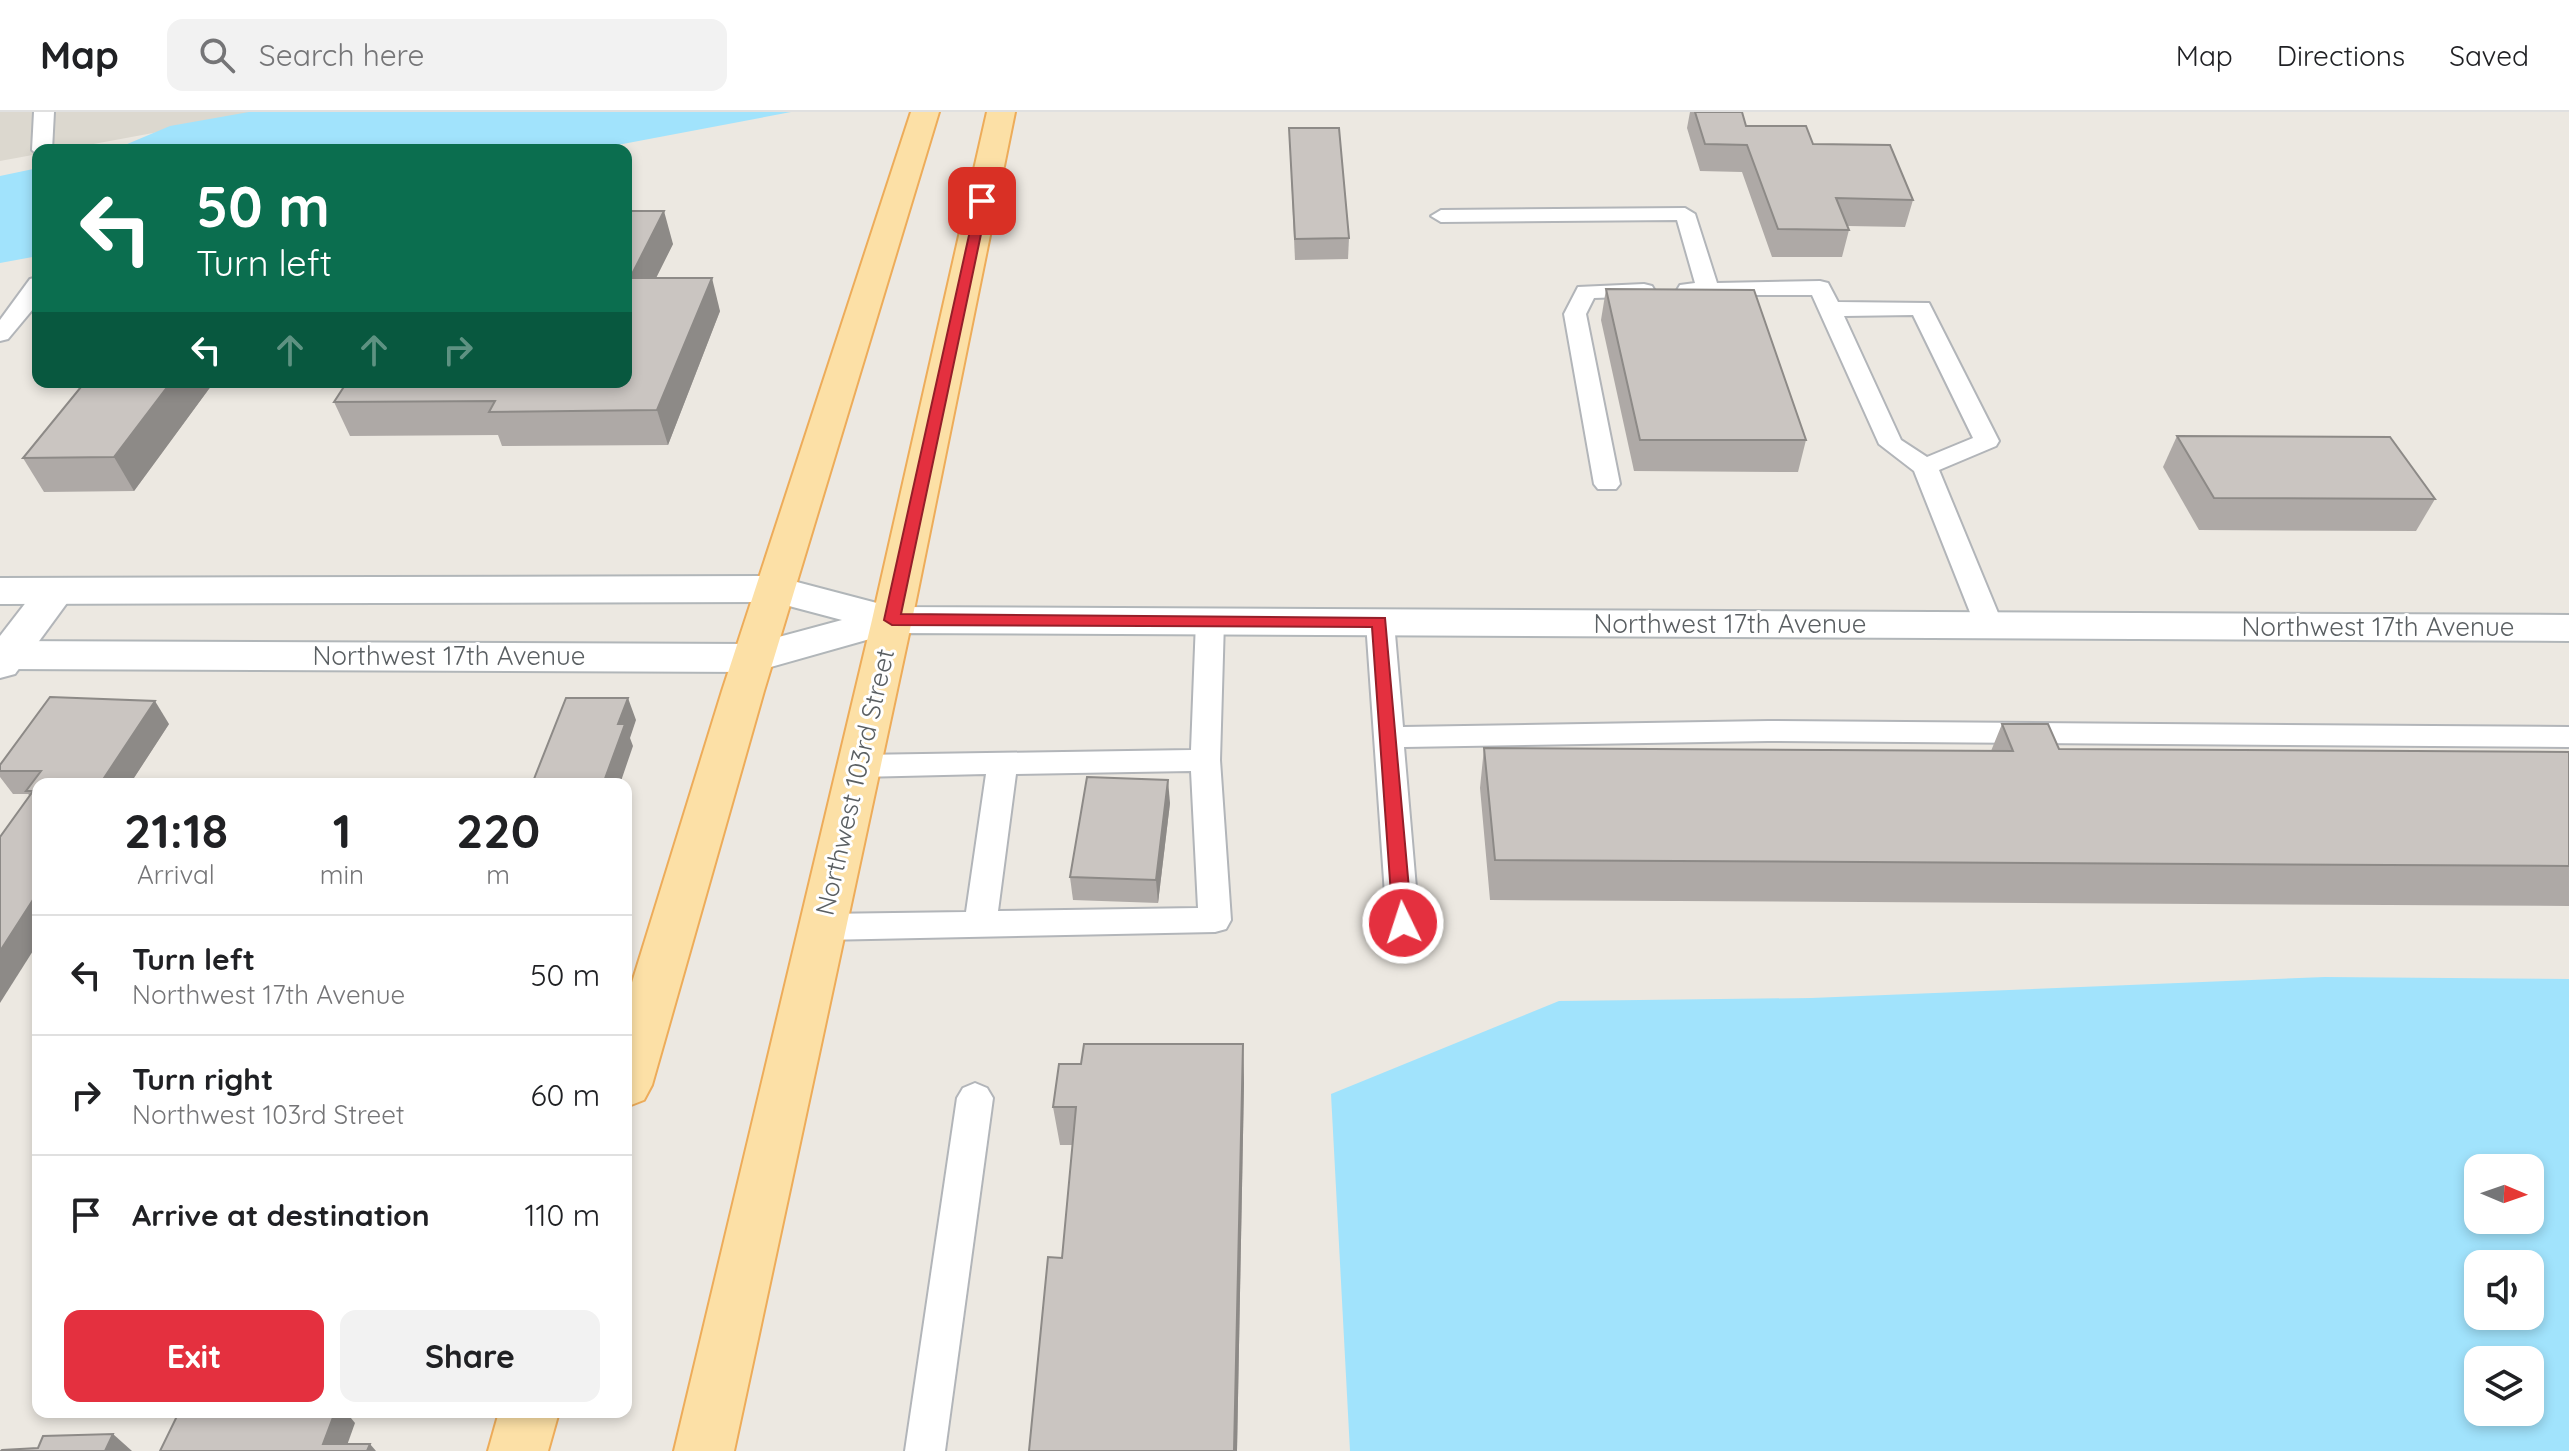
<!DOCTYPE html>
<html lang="en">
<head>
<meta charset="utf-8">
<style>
  body { margin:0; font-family:Quicksand,sans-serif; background:#f2f2f2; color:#202124; height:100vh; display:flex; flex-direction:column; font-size:30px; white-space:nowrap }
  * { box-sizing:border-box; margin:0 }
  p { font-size:26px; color:#757577 }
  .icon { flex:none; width:44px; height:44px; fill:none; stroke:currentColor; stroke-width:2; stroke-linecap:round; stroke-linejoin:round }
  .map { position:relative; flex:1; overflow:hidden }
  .details { position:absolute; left:32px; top:666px; width:600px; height:640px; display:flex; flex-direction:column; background:#fff; border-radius:16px; box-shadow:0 4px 12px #0003 }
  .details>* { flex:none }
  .banner { position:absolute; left:32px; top:32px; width:600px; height:244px; border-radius:16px; box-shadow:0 4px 12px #0003; background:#0b6e4f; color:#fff; overflow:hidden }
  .needle { width:52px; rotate:92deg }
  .controls { position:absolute; left:2464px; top:1042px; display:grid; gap:16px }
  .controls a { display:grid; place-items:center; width:80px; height:80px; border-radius:16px; background:#fff; box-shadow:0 4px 12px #0003; font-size:40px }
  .pin { position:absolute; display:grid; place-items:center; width:68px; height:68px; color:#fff; margin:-34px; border-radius:16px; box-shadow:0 4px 12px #0006 }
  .me { position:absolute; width:88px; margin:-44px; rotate:356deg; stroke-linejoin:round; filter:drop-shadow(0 0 6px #0008) }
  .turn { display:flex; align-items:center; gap:28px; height:168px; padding:0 32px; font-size:36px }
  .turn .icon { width:104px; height:104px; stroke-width:2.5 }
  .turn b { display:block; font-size:56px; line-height:68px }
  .lanes { display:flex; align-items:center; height:76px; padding:0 32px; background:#0003; justify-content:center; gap:40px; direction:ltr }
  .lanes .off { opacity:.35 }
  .eta { display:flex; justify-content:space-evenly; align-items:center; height:136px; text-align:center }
  .eta b { font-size:48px; font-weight:800; line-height:56px }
  .action { display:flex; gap:16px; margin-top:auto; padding:16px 32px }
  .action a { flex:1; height:92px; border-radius:16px; background:#e4303f; color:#fff; font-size:32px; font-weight:800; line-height:92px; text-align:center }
  .action a+a { background:#f2f2f2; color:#202124 }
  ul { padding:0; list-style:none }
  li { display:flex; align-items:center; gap:24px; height:120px; padding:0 32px; border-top:2px solid #e0e0e0 }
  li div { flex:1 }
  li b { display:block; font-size:30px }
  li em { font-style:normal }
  header { display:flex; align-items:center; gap:48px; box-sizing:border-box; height:112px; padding:0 40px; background:#fff; border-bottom:2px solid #e0e0e0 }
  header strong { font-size:38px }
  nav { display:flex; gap:44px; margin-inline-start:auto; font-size:28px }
  .search { width:560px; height:72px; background:#f2f2f2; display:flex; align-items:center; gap:20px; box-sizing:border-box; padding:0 28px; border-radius:16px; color:#757577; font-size:30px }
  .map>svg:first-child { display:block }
  .education { fill:#dcd8cf }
  .water { fill:#a1e3fc; fill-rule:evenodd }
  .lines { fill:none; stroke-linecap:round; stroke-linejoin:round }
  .lane-casing { stroke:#b2b5b9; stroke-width:4 }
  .street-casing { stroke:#b2b5b9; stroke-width:4 }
  .secondary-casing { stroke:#b1b6b9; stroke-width:4 }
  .primary-casing { stroke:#edac5a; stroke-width:4 }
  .lane { fill:#fff; fill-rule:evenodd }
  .street { fill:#fff; fill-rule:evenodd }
  .secondary { fill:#fff; fill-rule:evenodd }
  .primary { fill:#fce0a6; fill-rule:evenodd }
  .wall { fill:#aea9a6 }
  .shaded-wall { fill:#8d8a87 }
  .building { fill:#cac5c1; stroke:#8d8a87; stroke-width:2 }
  .route { fill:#e4303f; stroke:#941f29; stroke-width:2 }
  .labels { text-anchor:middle; stroke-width:6; stroke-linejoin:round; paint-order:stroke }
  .street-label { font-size:26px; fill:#5a5f62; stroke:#fff }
</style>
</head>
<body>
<header>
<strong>Map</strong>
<div class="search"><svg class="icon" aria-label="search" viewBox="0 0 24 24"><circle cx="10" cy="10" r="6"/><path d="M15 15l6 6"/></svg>Search here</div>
<nav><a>Map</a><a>Directions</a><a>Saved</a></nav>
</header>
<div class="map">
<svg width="2569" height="1339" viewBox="0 0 2569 1339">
  <rect width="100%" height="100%" fill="#ece8e1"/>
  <path class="education" d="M0,0H267L61,38H38V42L0,49Z"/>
  <g class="water">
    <path d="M249,0H791L591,38H113L170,14Z"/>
    <path d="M38,56V144L0,151V64Z"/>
    <path d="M2325,865L2569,867V1339H1350L1331,982L1559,889L1811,886ZM2530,1056V1108H2478V1056ZM2478,1152H2530V1204H2478ZM2478,1248H2530V1300H2478Z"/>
  </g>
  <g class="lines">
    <g class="lane-casing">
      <g id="lane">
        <path d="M34,0H54L52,38H38V43L32,38Z"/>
        <path d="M1685,96L1695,102L1717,171L1820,169L1828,171L1838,190L1929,191L1999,329L1996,334L1939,358L2003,513L1999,519L1989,522L1979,519L1975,513L1914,359L1879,332L1812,183H1680L1677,178L1680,173L1695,171L1677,108L1441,110L1431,104L1441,98ZM1913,203L1973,326L1927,345L1901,328L1844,204Z"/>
        <path d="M38,165V191L8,227L0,229V208L30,167Z"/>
        <path d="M1644,172L1652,174L1655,179L1652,184L1594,186L1586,202L1620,372L1616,377H1598L1594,372L1564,202L1578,175Z"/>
        <path d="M1210,500L1220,503L1224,509L1220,648L1231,808L1226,817L1215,820L822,828L811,824L806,815L811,806L822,802L966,800L986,662L859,665L848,662L844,654L848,646L859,643L1191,638L1196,509L1200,503ZM1191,659L1198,796L998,799L1016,662Z"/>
        <path d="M1380,501L1390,504L1394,510L1403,615L1768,609L2569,615V635L1768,629L1404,635L1419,811L1414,820L1403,824L1392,820L1387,811L1366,510L1370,504Z"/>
        <path d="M975,971L987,976L993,986L945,1339H905L957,986L963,976Z"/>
      </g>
    </g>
    <g class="street-casing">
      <path id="street" d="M55,467L69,471L75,480L15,562L0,566V524L41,471Z"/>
    </g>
    <g class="secondary-casing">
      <path id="secondary" d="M774,464L892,495L2569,503V529L891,521L753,560L0,557V529L753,532L842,508L774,490L0,492V466Z"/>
    </g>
    <g class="primary-casing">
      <g id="primary">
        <path d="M911,0H939L764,579L652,973L644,988L626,995V890L722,579Z"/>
        <path d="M987,0H1015L912,508L734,1339H674L872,508Z"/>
        <path d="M499,1300H559L548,1339H488Z"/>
      </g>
    </g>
    <use href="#lane" class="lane"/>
    <use href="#street" class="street"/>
    <use href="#secondary" class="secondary"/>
    <use href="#primary" class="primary"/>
  </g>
  <g class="wall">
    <path d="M1690,0H1742L1746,14L1813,32L1913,88L1905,115L1848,114L1849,118L1842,145H1772L1742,60L1700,59L1687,16Z"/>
    <path d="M1289,16L1349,126L1348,147L1295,148Z"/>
    <path d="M626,99L673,132L656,166L720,199L668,333L502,334L498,323L350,324L334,290Z"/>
    <path d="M1606,177L1806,328L1798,360L1634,359L1601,208Z"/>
    <path d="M85,270H214L134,379L44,380L23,346Z"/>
    <path d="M2177,324L2435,387L2416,419L2199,418L2163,355Z"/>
    <path d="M169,612L130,672H38L30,684L28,682H13L0,665V653Z"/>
    <path d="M2002,612L2059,637L2569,640V794L1490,788L1480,676L1484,636L1991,639Z"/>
    <path d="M1170,691L1158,791L1073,788L1070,765Z"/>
    <path d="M1243,932L1244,971L1237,1339H1029L1062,1146L1073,1033H1060L1053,995L1081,952Z"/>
  </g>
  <g class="shaded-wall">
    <path d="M664,99L673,132L639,200L630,166Z"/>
    <path d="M712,166L720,199L668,333L657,298Z"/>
    <path d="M171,270H214L134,379L114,345Z"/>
    <path d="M628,586L636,608L630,626L633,634L620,672H603L618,612Z"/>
    <path d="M155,589L169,612L130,672H100Z"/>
    <path d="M1168,668L1170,691L1158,791L1156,768Z"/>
    <path d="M38,780V831L0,891V839Z"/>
    <path d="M1243,932L1244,971L1237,1339H1234Z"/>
    <path d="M325,1300H346L355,1311L345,1339L323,1332Z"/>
    <path d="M113,1322L132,1339H105Z"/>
    <path d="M370,1332L376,1339H367Z"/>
  </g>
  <g class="building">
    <path d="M1695,0H1742L1746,14H1806L1813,32L1890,33L1913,88L1836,86L1849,118L1778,117L1747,33L1705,32Z"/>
    <path d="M1289,16H1339L1349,126L1295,127Z"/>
    <path d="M626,99H664L630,166H712L657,298L489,300L495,289L334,290L347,270H626Z"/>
    <path d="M1606,177L1754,178L1806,328H1640Z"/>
    <path d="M85,270H171L114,345L23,346Z"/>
    <path d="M2177,324L2390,325L2435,387L2214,386Z"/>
    <path d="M50,585L155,589L100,672H38V780L0,839V725L33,679H26L41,659H0V653Z"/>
    <path d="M566,586H628L618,612H625L603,672H532Z"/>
    <path d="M2002,612H2048L2059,637L2569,640V754L1495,748L1484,636L2013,639Z"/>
    <path d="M1087,665L1168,668L1156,768L1070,765Z"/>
    <path d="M1084,932H1243L1234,1339H1029L1048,1145L1062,1146L1076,995H1053L1059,952H1081Z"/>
    <path d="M179,1300H335L323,1332H370L367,1339H160Z"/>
    <path d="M113,1322L105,1339H1L2,1338L38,1336L43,1324Z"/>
  </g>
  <path class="route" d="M977,87L988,89L901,502L1385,506L1412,811L1410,817H1396L1393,811L1372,515L892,513L884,508Z"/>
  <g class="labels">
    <g class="street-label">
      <text x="1730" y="521">Northwest 17th Avenue</text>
      <text x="2378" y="524">Northwest 17th Avenue</text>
      <text x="449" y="553">Northwest 17th Avenue</text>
      <text transform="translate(855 670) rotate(-77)" y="9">Northwest 103rd Street</text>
    </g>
  </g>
</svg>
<div class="controls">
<a><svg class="needle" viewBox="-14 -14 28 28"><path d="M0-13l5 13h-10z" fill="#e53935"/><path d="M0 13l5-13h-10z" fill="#757577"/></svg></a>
<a><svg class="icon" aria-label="sound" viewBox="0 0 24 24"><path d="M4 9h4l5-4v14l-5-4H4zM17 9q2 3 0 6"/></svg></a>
<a><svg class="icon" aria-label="layers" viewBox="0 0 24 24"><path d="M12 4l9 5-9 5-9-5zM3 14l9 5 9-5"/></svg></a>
</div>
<div class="pin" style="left:982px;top:89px;background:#d93025"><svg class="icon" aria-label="arrive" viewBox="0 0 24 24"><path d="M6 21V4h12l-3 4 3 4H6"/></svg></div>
<svg class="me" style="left:1403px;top:811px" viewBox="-20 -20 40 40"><circle r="17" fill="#e4303f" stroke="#fff" stroke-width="3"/><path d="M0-11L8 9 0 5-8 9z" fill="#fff"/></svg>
<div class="banner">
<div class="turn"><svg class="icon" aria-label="left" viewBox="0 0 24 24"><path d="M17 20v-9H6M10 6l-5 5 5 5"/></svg><div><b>50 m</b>Turn left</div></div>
<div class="lanes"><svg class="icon" aria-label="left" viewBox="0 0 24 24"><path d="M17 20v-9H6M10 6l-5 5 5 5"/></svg><svg class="icon off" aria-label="ahead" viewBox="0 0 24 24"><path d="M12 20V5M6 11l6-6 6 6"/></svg><svg class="icon off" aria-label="ahead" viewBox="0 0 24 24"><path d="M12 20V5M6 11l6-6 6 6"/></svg><svg class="icon off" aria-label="right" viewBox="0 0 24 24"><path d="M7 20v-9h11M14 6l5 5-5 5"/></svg></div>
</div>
<section class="details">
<div class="eta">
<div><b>21:18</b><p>Arrival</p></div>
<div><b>1</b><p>min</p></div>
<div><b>220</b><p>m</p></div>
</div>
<ul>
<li><svg class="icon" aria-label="left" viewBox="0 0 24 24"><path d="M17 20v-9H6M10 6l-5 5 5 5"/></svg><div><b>Turn left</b><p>Northwest 17th Avenue</p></div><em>50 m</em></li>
<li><svg class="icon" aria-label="right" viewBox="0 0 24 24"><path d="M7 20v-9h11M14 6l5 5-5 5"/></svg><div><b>Turn right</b><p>Northwest 103rd Street</p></div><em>60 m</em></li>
<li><svg class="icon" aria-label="arrive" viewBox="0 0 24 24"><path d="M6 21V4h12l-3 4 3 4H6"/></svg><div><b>Arrive at destination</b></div><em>110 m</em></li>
</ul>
<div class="action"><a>Exit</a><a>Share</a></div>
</section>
</div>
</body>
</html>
